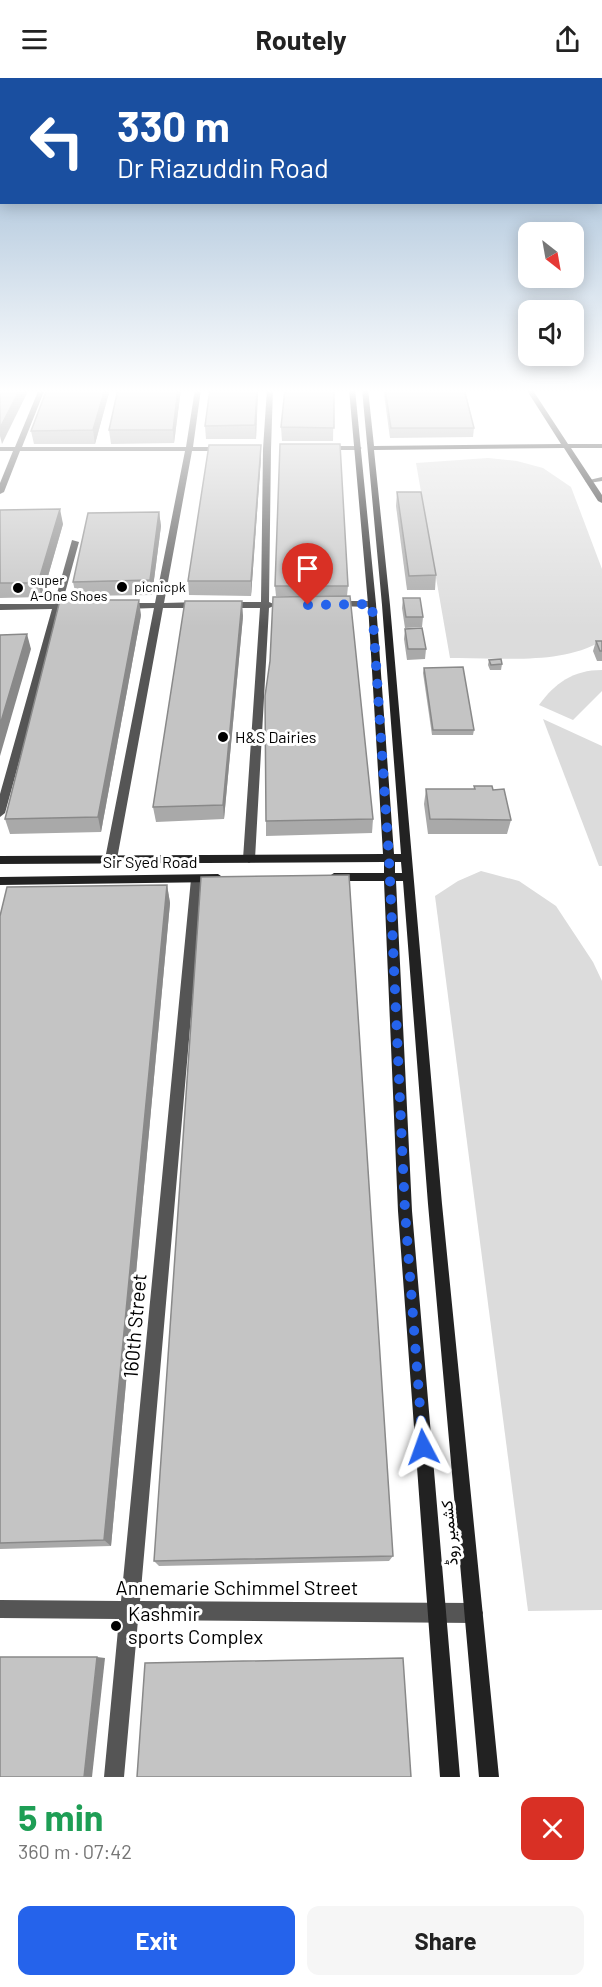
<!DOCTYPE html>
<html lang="en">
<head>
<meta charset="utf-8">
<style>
  body { margin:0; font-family:Barlow,Vazirmatn,sans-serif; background:#f6f6f6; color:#222; height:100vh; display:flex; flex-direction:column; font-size:22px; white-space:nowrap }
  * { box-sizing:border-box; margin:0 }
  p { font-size:20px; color:#767676 }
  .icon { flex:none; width:33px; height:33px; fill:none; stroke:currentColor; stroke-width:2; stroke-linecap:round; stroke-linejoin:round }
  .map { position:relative; height:1699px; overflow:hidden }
  .drawer { display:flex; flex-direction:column; background:#fff; flex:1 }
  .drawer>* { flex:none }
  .top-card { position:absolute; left:0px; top:0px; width:603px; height:126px; box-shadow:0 3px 15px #0003; background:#1a4fa0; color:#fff; overflow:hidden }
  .needle { width:39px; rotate:149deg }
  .tools { position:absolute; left:518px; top:144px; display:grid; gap:12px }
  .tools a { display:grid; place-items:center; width:66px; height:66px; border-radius:12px; background:#fff; box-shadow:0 3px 15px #0003; font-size:30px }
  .pin { position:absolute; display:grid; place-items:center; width:51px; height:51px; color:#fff; margin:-62px -26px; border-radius:50% 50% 50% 0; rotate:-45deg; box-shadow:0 0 6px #0007 }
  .pin .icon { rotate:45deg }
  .me { position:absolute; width:66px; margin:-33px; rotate:356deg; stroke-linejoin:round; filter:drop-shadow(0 0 4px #0008) }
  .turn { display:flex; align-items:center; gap:21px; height:126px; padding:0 18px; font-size:27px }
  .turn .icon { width:78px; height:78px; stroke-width:2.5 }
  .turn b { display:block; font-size:42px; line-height:51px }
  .round { display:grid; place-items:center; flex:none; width:63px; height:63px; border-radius:12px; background:#f6f6f6 }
  .headline { display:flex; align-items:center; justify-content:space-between; height:102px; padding:0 18px }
  h1 { font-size:36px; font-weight:700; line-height:45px; color:#1e9e55 }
  .cta { display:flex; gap:12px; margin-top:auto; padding:12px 18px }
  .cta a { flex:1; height:69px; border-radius:12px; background:#2563eb; color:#fff; font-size:24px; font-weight:700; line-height:69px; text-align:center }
  .cta a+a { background:#f6f6f6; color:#222 }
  header { display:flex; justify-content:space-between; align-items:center; height:78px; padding:0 18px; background:#fff; font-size:27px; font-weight:700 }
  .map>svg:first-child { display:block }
  .green { fill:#dcdcdc }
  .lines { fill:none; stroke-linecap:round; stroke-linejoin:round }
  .street { fill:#555; fill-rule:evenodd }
  .secondary { fill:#222; fill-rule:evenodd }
  .wall { fill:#a9a9a9 }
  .shaded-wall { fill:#898989 }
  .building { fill:#c4c4c4; stroke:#898989; stroke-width:1.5 }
  .route { stroke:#2563eb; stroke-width:10; stroke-dasharray:0 18 }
  .poi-dot { fill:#000; stroke:#fff; stroke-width:2 }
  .labels { text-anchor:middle; stroke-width:6; stroke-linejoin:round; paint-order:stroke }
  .far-poi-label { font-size:14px; fill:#000; stroke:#fff; text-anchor:start }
  .poi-label { font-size:16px; fill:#000; stroke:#fff; text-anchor:start }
  .street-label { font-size:16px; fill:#000; stroke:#fff }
  .near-street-label { font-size:20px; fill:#000; stroke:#fff }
  .near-poi-label { font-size:20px; fill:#000; stroke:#fff; text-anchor:start }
</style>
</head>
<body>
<header><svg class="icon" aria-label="menu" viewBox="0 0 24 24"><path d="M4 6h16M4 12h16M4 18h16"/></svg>Routely<svg class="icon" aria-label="share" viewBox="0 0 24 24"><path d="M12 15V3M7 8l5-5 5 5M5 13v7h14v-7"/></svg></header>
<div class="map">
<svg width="602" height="1699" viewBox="0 0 602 1699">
  <rect width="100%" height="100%" fill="#fff"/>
  <g class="green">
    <path d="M488,380L517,383L543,390L571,409L602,491V563C558,588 500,579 450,580L416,385Z"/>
    <path d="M602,592V613L573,642L539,627C555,605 573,592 602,592Z"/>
    <path d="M543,641L602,668V788H599Z"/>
    <path d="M481,793L519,803L556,828L593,884L602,903V1532L528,1533L435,818L458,803Z"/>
  </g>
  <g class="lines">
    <g class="street">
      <path d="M39,311H45L22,369H186L195,311H201L193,369H224L228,371L224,373H192L164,525L200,524L204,527L200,530H163L117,781L111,785L105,781L154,530L124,531L120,528L124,525H155L185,373H20L4,414L0,416V405L13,373H0V369H15Z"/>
      <path d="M267,311H273L271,371L269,524L276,527L269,530L255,781L249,785L243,781L260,530H226L222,527L226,524H261L263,371Z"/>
      <path d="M322,368H358L362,370L358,372H325L321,370Z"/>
      <path d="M602,399V403L589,405L585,403Z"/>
      <path d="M72,462L79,464L62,526L74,525L78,528L74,531H61L5,735L0,739V716L52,531L0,532V526H54Z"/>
      <path d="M337,523H372L376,526L372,529L334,528L333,526Z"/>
      <path d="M197,797L203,801L140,1523L473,1525L480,1528L483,1535L480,1542L473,1545L138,1542L124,1699H104L119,1541L0,1540V1522L121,1523L191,801Z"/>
    </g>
    <g class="secondary">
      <path d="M349,311H355L376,526L394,776H401L382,527L362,311H368L374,368L561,366L526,311H532L568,366H602V370H571L602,417V425L598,423L564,370L374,372L390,527L442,1126L499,1699H479L428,1126L403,803H396L412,1133L460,1699H440L398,1133L384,803H334L328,799L334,795H384V784L0,786V778L383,776L368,526ZM395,784H401L402,795H395Z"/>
      <path d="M218,796L224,800L218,804L0,807V799Z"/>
    </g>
  </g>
  <g class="wall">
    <path d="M110,311L95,366H34L31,353Z"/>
    <path d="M118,311H181L174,365L111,366L109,352Z"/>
    <path d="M258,311L256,361H206L205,348Z"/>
    <path d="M334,311L333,363H282L281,349Z"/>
    <path d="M384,311H465L474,350L473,359L390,360L384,316Z"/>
    <path d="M261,380L251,518L189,517L188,503Z"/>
    <path d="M397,414L436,497L435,512H407L396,428Z"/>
    <path d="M0,432L63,446L42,519L0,520Z"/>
    <path d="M159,434L161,448L152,517L76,518L73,504Z"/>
    <path d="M275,508H348L347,518H276Z"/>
    <path d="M403,520L423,539L422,549L405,550L402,530Z"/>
    <path d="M141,537L101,754L10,756L5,741Z"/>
    <path d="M243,538L224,741L156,744L153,729Z"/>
    <path d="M405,551L426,571L425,581L407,582L404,561Z"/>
    <path d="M596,563H602V583H597L593,573Z"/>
    <path d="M489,582L502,586L501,592H490L488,587Z"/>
    <path d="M424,590L474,652L473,657H432L423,595Z"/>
    <path d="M474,708L493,712L511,742L507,756H428L424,726L426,711H474Z"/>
    <path d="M373,741L372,755L266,758V743Z"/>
    <path d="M167,807L170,825L111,1468L0,1471V838Z"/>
    <path d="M393,1478L389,1483L159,1488L154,1483Z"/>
  </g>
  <g class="shaded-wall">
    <path d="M20,311H29L2,366L0,358V350Z"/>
    <path d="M105,311H110L95,366L93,352Z"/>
    <path d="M178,311H181L174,365L173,352Z"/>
    <path d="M257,311H258L256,361L255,347Z"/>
    <path d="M261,367V380L251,518V503Z"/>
    <path d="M60,431L63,446L42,519L38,505Z"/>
    <path d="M159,434L161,448L152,517L150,502Z"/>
    <path d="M139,522L141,537L101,754L98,739Z"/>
    <path d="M242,523L243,538L224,741L223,727Z"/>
    <path d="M27,556L31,571L0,678V647Z"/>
    <path d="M167,807L170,825L111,1468L104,1462Z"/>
    <path d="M97,1579L105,1580L92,1699H84Z"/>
  </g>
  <g class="building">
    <path d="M0,311H20L0,350Z"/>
    <path d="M47,311H105L93,352L31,353Z"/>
    <path d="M118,311H178L173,352H109Z"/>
    <path d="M210,311H257L255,347L205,348Z"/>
    <path d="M285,311H334V350L281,349Z"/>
    <path d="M385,311H464L474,350H391Z"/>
    <path d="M280,366H340L348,508H275Z"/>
    <path d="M209,367H261L251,503H188Z"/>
    <path d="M397,414H421L436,497L409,498Z"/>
    <path d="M60,431L38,505H0V432Z"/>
    <path d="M159,434L150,502L73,504L88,435Z"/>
    <path d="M350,518L373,741L266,743L265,618L270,583L273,519Z"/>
    <path d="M403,520H420L423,539H406Z"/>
    <path d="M60,522H139L98,739L5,741Z"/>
    <path d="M185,523H242L223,727L153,729Z"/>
    <path d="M422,550L426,571H408L405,551Z"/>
    <path d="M27,556L0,647V557Z"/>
    <path d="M596,563H602V573H600Z"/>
    <path d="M501,581L502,586L491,587L489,582Z"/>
    <path d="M463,589L474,652H433L424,590Z"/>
    <path d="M474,708H492L493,712L504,711L511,742L430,741L426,711H475Z"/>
    <path d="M349,797L393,1478L154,1483L201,799Z"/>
    <path d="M167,807L104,1462L0,1465V838L7,809Z"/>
    <path d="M0,1579H97L84,1699H0Z"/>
    <path d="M403,1580L411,1699H137L145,1585Z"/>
  </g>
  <linearGradient id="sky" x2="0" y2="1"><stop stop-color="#8cadcc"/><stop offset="0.57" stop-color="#fff"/><stop offset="1" stop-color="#fff" stop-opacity="0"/></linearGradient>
  <rect width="602" height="549" fill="url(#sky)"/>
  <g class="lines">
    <path class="route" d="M308,527L372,526L389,780L405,1133L423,1369"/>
  </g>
  <g class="poi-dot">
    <circle cx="122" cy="509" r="6"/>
    <circle cx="18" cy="510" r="6"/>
    <circle cx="223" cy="659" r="6"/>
    <circle cx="116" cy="1548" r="6"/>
  </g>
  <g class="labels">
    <g class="far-poi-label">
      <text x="30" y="507">super<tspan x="30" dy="16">A-One Shoes</tspan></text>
      <text x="134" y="514">picnicpk</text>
    </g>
    <g class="poi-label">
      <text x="235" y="665">H&amp;S Dairies</text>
    </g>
    <g class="street-label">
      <text x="150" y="790">Sir Syed Road</text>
      <text transform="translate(449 1455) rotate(-95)" y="6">کشمیر روڈ</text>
    </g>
    <g class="near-street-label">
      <text transform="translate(135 1248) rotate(-85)" y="7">160th Street</text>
      <text x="237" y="1517">Annemarie Schimmel Street</text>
    </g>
    <g class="near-poi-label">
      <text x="128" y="1543">Kashmir<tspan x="128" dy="23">sports Complex</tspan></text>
    </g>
  </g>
</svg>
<div class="tools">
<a><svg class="needle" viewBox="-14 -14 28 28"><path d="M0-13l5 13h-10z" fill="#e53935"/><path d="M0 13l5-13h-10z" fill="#767676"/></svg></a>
<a><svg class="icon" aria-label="sound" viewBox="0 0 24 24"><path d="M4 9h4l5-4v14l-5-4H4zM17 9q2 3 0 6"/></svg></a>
</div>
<div class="pin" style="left:308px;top:527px;background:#d93025"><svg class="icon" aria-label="arrive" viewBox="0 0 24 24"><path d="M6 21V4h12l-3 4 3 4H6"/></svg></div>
<svg class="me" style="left:423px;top:1369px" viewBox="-20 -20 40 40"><path d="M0-17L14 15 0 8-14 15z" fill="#2563eb" stroke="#fff" stroke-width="4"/></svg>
<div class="top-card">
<div class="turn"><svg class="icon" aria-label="left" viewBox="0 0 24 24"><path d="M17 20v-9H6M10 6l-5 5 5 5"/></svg><div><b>330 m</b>Dr Riazuddin Road</div></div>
</div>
</div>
<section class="drawer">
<div class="headline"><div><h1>5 min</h1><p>360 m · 07:42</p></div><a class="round" style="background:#d93025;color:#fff"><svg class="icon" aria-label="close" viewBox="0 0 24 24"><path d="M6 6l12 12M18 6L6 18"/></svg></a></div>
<div class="cta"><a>Exit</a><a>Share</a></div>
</section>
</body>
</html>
